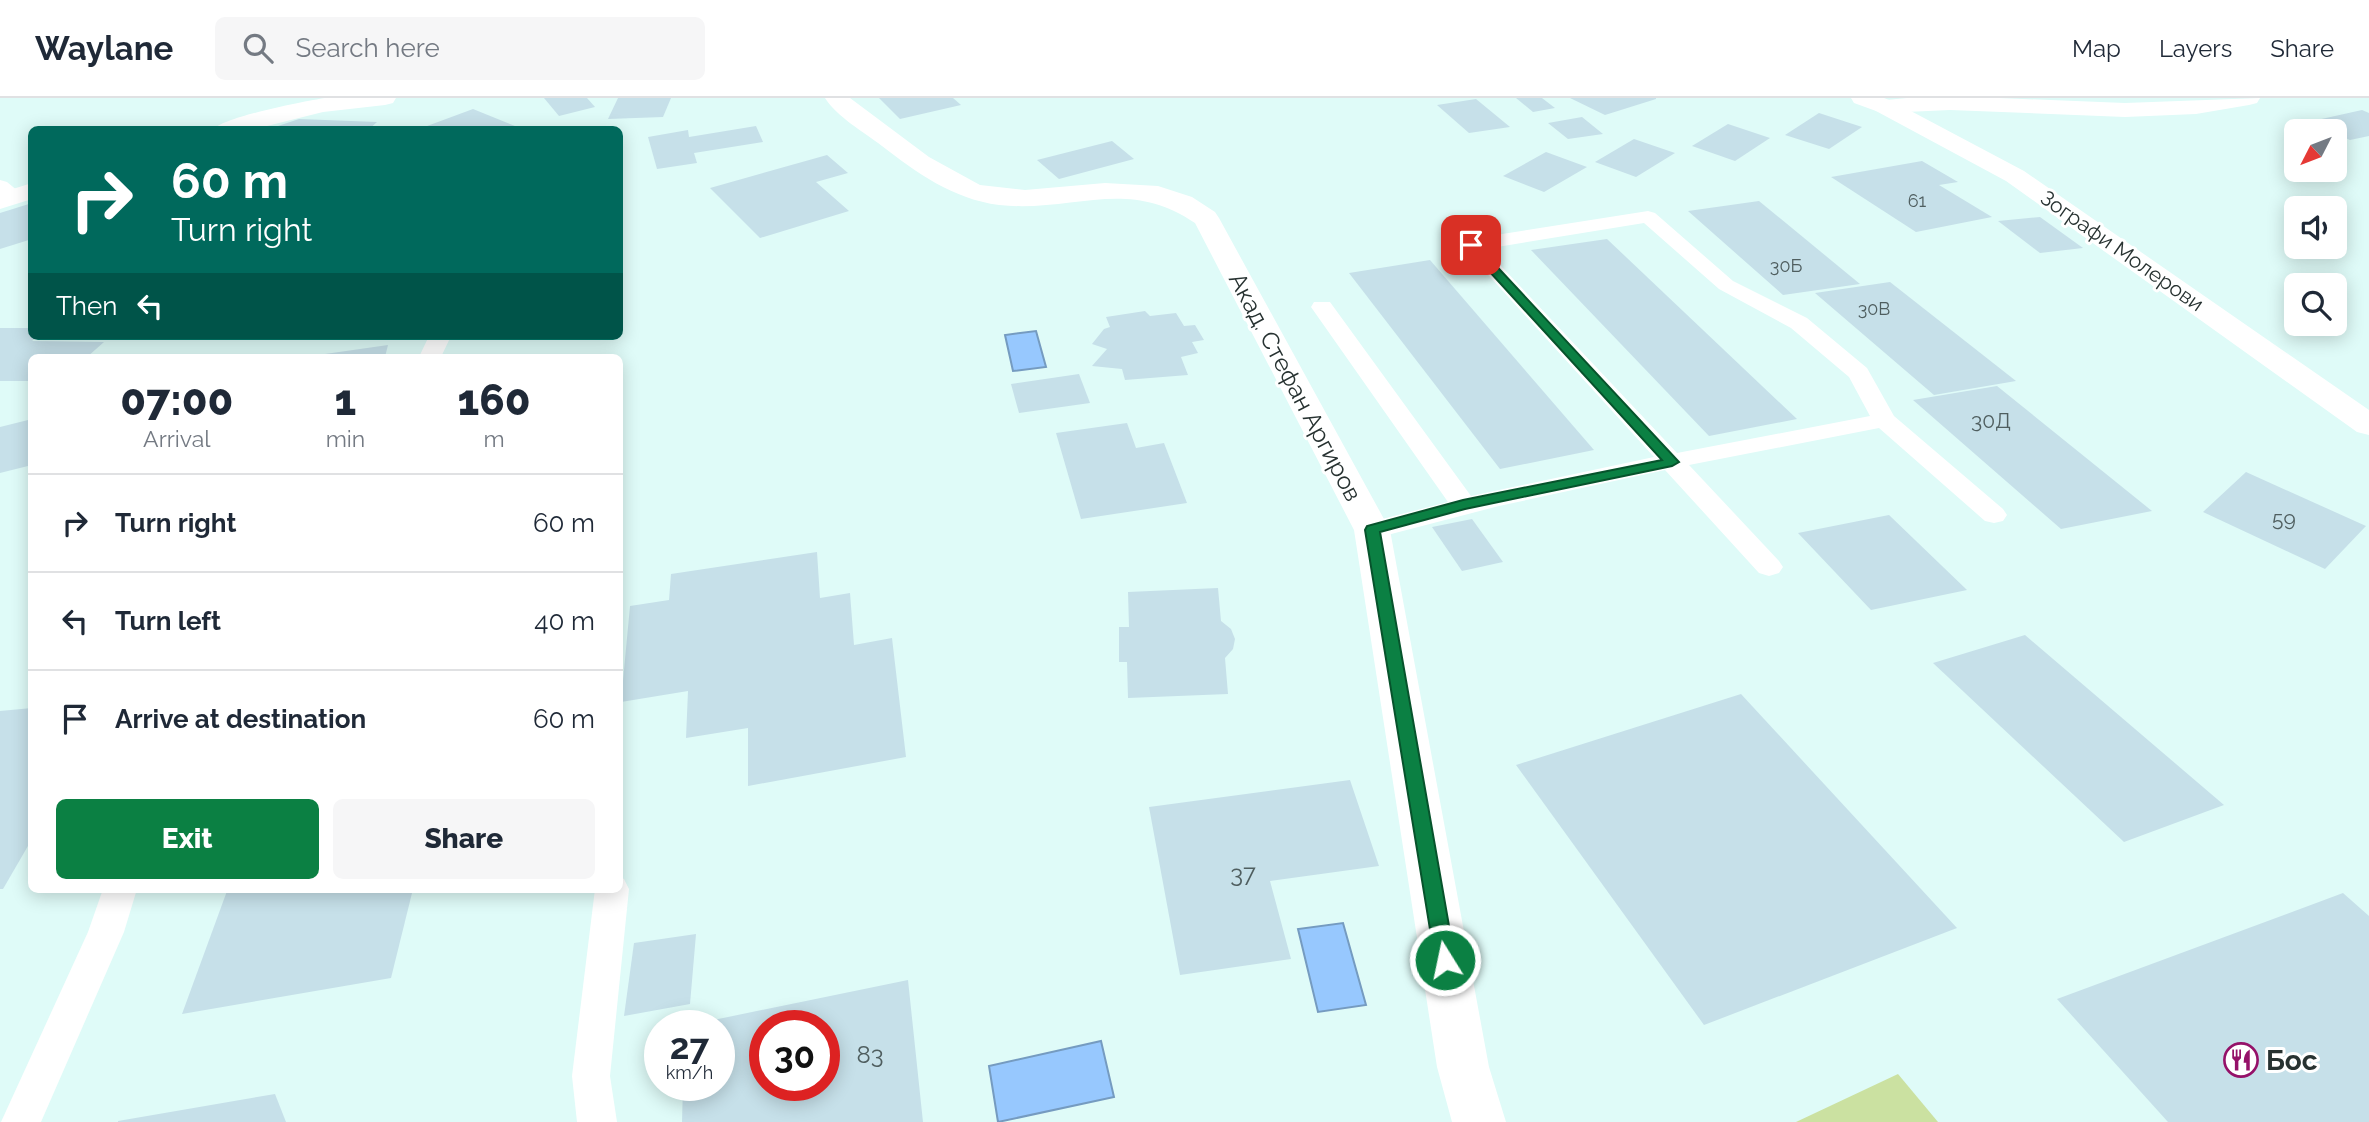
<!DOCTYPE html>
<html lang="en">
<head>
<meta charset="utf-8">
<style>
  body { margin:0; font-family:Raleway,sans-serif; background:#f6f6f7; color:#1f2937; height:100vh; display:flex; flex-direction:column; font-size:26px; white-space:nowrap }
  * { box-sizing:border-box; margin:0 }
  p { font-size:23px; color:#747a83 }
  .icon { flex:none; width:38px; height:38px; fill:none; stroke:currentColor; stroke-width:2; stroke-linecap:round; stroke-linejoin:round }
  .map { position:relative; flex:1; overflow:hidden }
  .details { position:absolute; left:28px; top:256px; width:595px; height:539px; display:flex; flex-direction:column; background:#fff; border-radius:10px; box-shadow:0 4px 18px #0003 }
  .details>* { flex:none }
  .guide { position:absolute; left:28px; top:28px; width:595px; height:214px; border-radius:10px; box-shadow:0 4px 18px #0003; background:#00695c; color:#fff; overflow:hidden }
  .needle { width:46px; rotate:228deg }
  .buttons { position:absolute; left:2284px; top:21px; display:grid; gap:14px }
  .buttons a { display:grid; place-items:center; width:63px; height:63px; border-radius:10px; background:#fff; box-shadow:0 4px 18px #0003; font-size:35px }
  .speed { position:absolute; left:644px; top:912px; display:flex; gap:14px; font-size:35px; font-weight:700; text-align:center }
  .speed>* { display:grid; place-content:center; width:91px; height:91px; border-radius:50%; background:#fff; box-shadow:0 4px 18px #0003; line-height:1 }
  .speed small { font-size:18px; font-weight:400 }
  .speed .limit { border:10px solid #d22; background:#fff; color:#111 }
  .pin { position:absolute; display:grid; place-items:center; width:60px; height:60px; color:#fff; margin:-30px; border-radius:14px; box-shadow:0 4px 10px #0006 }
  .me { position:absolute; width:77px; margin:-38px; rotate:350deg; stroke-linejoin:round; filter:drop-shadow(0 0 5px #0008) }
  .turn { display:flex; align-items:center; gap:24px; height:147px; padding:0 28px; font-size:32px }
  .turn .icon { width:91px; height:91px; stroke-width:2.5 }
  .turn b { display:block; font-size:49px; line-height:60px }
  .then { display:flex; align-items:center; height:66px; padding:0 28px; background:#0003; gap:14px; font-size:26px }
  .eta { display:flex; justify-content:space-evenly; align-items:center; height:119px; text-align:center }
  .eta b { font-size:42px; font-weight:800; line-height:49px }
  .primary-button { display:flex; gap:14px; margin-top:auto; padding:14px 28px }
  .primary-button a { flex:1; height:80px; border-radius:10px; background:#0b8043; color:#fff; font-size:28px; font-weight:800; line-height:80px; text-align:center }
  .primary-button a+a { background:#f6f6f7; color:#1f2937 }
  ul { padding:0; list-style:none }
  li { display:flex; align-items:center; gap:21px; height:98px; padding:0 28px; border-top:2px solid #e0e1e3 }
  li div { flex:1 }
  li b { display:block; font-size:26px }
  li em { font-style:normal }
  header { display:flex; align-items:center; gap:42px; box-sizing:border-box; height:98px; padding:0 35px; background:#fff; border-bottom:2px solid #e0e1e3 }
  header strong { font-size:33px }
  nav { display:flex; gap:38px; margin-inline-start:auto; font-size:24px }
  .search { width:490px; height:63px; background:#f6f6f7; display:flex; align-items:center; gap:18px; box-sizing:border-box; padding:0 24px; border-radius:10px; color:#747a83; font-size:26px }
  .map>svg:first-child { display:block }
  .green { fill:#cbe1a1 }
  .water { fill:#97c8fe; stroke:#759bc0; stroke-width:2 }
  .building { fill:#c6e0e9; fill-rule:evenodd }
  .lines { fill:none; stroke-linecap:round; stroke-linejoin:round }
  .lane { fill:#fff; fill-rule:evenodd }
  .street { fill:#fff; fill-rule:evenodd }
  .secondary { fill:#fff; fill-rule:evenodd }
  .route { fill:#0b8043; stroke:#07532c; stroke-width:2 }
  .labels { text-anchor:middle; stroke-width:6; stroke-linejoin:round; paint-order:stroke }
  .far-number-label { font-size:18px; fill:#4f5e5f }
  .far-street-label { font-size:21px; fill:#273231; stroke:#fff }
  .number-label { font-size:21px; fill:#4f5e5f }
  .street-label { font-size:24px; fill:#273231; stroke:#fff }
  .near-number-label { font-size:24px; fill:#4f5e5f }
  .near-poi-label { font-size:28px; font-weight:bold; fill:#273231; stroke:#fff; text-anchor:start }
</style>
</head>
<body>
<header>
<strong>Waylane</strong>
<div class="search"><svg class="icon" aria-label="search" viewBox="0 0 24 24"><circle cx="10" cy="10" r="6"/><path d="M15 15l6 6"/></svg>Search here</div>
<nav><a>Map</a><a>Layers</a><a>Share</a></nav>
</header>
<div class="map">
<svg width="2369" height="1024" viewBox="0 0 2369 1024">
  <rect width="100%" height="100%" fill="#dffbf8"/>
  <path class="green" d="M1898,976L1938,1024H1796Z"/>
  <g class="water">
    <path d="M1036,233L1046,269L1013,273L1005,237Z"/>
    <path d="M1343,825L1366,907L1318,914L1298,831Z"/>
    <path d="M1101,943L1114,999L998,1024L989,968Z"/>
  </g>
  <g class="building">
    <path d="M544,0H587L595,9L559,18Z"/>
    <path d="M618,0H671L663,19L608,21Z"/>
    <path d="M879,0H953L961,7L900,21Z"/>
    <path d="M1516,0H1542L1555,10L1533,14Z"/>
    <path d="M1570,0H1656V1L1605,17Z"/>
    <path d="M1476,1L1510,29L1469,35L1437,7Z"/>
    <path d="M473,11L520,30L419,32V31Z"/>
    <path d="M2362,12L2369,15V38L2350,42L2308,24Z"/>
    <path d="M1819,15L1862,29L1829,51L1785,37Z"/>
    <path d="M1582,19L1603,36L1568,41L1548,25Z"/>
    <path d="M299,21L377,24L368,32H266Z"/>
    <path d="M1728,26L1770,40L1735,63L1692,48Z"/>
    <path d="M756,28L763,44L694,55L697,65L657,71L648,39L688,32L689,39Z"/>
    <path d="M1634,41L1675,55L1636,79L1595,64Z"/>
    <path d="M1112,43L1134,61L1059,81L1037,62Z"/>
    <path d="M1546,54L1587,69L1544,94L1503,78Z"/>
    <path d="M827,57L848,75L816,84L849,113L760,140L710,90Z"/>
    <path d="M1922,63L1958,84L1939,87L1992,119L1916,134L1831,79Z"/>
    <path d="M1759,103L1860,186L1783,197L1688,113Z"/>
    <path d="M32,105V141L0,151V115Z"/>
    <path d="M2040,119L2083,150L2040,155L1998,123Z"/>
    <path d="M1607,141L1797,321L1709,338L1531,152Z"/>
    <path d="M1430,162L1594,352L1500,371L1349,175Z"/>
    <path d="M1890,184L2016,283L1934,297L1815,195Z"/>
    <path d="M1145,213L1150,218L1176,215L1184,228L1195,227L1204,242L1192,244L1198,255L1181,259L1188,277L1125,282L1122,271L1092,268L1107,251L1092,246L1104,231L1110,229L1106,219Z"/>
    <path d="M0,230H32V238H38L32,243L104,244L87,259H32V283H0Z"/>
    <path d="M388,247L385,259H318V257Z"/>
    <path d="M1079,276L1090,305L1019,315L1011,286Z"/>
    <path d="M1997,288L2152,413L2061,431L1913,302Z"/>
    <path d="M32,321V367L0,375V329Z"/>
    <path d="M1127,325L1136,350L1164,345L1187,405L1081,421L1056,335Z"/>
    <path d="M2246,374L2366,428L2325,471L2203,414Z"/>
    <path d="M1889,417L1967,492L1871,512L1798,435Z"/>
    <path d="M1472,421L1503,464L1462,473L1432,429Z"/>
    <path d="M817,454L820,500L850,495L854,547L892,540L906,659L748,688V630L686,640L688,593L621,604L630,508L669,502L671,476Z"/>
    <path d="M1218,490L1221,523L1231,531L1235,541L1233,551L1225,560L1228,596L1128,600L1127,564H1119V529H1129L1128,494Z"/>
    <path d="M2025,537L2224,707L2124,744L1933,565Z"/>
    <path d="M1741,596L1957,830L1704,927L1516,667Z"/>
    <path d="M32,610V741L3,791H0V613Z"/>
    <path d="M1350,682L1379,768L1270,783L1291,861L1180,877L1149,709Z"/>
    <path d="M240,791H413L391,880L182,916L227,793Z"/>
    <path d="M2343,795L2369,818V1024H2168L2057,901Z"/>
    <path d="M696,836L690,906L624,918L634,845Z"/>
    <path d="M908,882L923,1024H682L683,987H719V928L694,926ZM765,928H824V987H765Z"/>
    <path d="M275,996L286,1024H118V1023Z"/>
  </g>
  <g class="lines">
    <g class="lane">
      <path d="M0,82L7,84L24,98L22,102H8L0,96Z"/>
      <path d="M1648,113L1655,115L1733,183L1807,220L1867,270L1894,318L2003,411L2007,417L2003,423L1994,425L1985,423L1879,330L1689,367L1779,463L1783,469L1779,475L1769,478L1759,475L1665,372L1499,408L1372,441L1363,438L1359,432L1363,426L1448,404L1311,209L1314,204H1330L1471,398L1654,359L1461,147L1464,143L1471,141ZM1644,125L1719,191L1791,230L1849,279L1870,318L1677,355L1485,151Z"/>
      <path d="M429,238H451L441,259H419Z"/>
      <path d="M620,779L624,781L629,791L610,978L617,1024H577L572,978L595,791H620Z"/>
      <path d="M103,791H137L124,834L41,1024H1L88,834Z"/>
    </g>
    <g class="street">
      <path d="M325,0H396L393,5L385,7L323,14L251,32H213C222,19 306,3 325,0Z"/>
      <path d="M825,0H850L929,59L980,87L1025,92L1105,85L1158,88L1192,99L1215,114L1219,120L1390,432L1489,969L1506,1024H1452L1437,969L1354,432L1195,125C1127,78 1072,115 999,107C953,101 917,75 882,48C864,34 837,19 825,0Z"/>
      <path d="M1907,0H1999L2125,5L2260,0L2257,5L2249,7L2196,16L2125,19L1950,12L1884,15L1876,13L1872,8L1876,3Z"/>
      <path d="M32,85V101L0,111V95Z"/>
    </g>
    <path class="secondary" d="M1851,0H1884L1892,3L2024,73L2369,312V337L2357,334L2006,83L1876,13L1854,5Z"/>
  </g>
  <path class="route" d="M1471,144L1475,145L1679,364L1672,368L1465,411L1380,434L1455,862L1452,868L1445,871L1438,868L1435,862L1365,432L1367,428L1463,402L1662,362L1467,149V145Z"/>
  <defs>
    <g id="restaurant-ring" transform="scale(1.75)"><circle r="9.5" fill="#fff" stroke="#951169" stroke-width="1.5"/><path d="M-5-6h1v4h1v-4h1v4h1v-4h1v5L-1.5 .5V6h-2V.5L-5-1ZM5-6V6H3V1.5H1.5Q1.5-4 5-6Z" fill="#951169"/></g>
  </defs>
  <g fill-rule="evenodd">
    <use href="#restaurant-ring" x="2241" y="962"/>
  </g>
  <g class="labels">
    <g class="far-number-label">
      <text x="1917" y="109">61</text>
      <text x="1786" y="174">30Б</text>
      <text x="1874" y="217">30В</text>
    </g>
    <g class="far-street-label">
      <text transform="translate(2122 153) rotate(35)" y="7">Зографи Молерови</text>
    </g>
    <g class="number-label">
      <text x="1991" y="330">30Д</text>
      <text x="2284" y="428">59</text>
    </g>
    <g class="street-label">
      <text transform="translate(1295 289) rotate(62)" y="8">Акад. Стефан Аргиров</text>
    </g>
    <g class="near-number-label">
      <text x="1243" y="784">37</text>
      <text x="870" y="965">83</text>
    </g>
    <g class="near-poi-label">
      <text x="2266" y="972">Бос</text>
    </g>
  </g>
</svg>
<div class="buttons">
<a><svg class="needle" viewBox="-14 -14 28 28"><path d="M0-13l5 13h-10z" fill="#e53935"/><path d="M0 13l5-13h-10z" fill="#747a83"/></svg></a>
<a><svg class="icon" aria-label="sound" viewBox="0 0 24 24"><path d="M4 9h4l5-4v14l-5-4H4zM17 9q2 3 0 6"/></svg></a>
<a><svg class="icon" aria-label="search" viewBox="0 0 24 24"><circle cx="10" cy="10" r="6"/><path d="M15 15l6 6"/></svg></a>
</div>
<div class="speed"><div>27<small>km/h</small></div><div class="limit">30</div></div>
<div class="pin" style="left:1471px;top:147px;background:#d93025"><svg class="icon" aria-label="arrive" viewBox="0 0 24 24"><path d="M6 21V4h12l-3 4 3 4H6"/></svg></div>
<svg class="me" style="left:1445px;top:862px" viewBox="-20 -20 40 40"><circle r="17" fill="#0b8043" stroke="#fff" stroke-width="3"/><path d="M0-11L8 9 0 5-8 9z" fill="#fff"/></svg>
<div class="guide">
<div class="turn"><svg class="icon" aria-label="right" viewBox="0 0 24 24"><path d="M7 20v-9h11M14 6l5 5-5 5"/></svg><div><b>60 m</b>Turn right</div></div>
<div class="then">Then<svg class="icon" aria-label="left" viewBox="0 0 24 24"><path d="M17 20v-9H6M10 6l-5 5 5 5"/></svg></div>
</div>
<section class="details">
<div class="eta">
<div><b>07:00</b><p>Arrival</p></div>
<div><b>1</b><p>min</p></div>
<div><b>160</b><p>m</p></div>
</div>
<ul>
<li><svg class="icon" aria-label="right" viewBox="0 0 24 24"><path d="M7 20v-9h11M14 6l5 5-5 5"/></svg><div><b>Turn right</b></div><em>60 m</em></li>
<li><svg class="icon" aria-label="left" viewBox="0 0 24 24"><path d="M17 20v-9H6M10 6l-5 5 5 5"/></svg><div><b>Turn left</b></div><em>40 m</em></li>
<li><svg class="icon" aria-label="arrive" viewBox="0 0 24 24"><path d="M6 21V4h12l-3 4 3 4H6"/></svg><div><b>Arrive at destination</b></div><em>60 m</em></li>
</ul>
<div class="primary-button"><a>Exit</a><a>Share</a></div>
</section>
</div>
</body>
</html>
